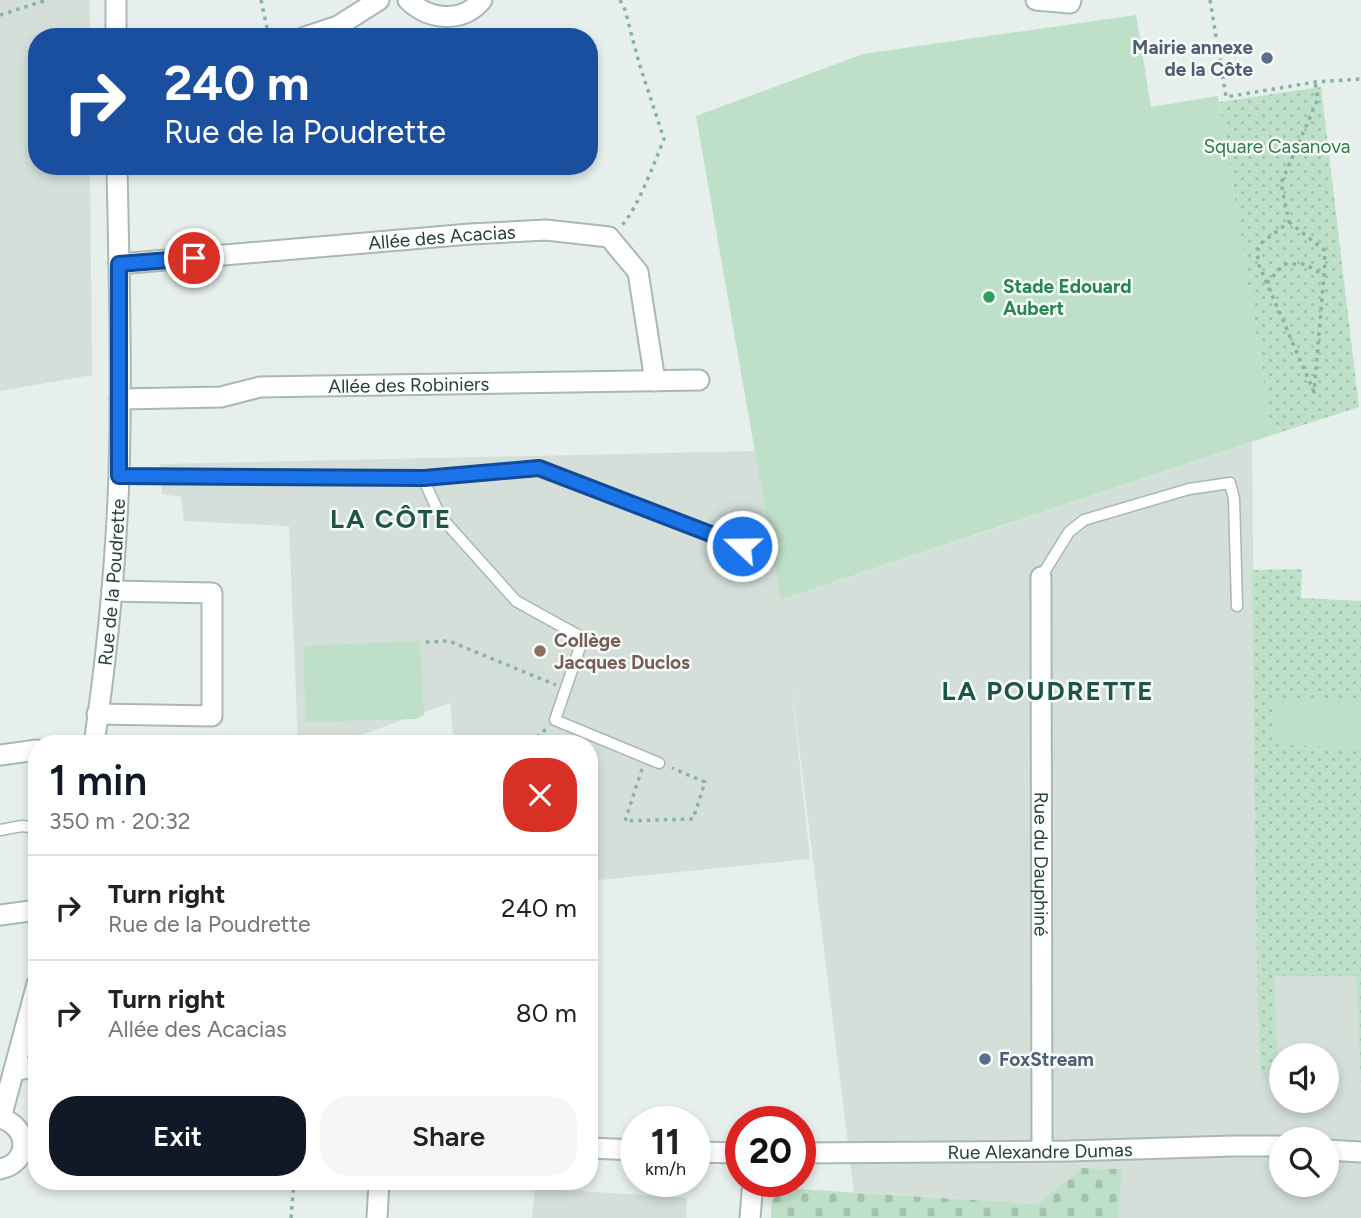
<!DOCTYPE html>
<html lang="en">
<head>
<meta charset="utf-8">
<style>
  body { margin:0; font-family:Figtree,sans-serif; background:#f6f6f6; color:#222; height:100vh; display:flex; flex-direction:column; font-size:26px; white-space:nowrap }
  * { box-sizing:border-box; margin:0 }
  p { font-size:23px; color:#767676 }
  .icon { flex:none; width:38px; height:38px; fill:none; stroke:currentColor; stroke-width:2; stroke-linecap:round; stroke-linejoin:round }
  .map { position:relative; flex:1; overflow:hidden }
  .drawer { position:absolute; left:28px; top:735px; width:570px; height:455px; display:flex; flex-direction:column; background:#fff; border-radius:28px; box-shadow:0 4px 10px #0003 }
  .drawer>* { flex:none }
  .guide { position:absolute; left:28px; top:28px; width:570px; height:147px; border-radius:28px; box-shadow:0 4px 10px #0003; background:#1a4fa0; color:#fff; overflow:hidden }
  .tools { position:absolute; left:1269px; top:1043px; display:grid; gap:14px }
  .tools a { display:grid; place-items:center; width:70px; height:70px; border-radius:50%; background:#fff; box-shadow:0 4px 10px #0003; font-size:35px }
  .speed { position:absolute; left:620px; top:1106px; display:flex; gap:14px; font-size:35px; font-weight:700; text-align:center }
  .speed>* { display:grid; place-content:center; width:91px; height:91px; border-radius:50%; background:#fff; box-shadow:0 4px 10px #0003; line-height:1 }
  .speed small { font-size:18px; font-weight:400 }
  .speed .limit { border:10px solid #d22; background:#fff; color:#111 }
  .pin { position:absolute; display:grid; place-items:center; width:60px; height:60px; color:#fff; margin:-30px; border:4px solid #fff; border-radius:50%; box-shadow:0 2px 7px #0007 }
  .me { position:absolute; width:77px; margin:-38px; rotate:291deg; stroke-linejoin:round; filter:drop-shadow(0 0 5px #0008) }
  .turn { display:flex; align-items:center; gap:24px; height:147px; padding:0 21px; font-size:32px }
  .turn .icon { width:91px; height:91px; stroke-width:2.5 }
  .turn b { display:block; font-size:49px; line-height:60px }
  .round { display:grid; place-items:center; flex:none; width:74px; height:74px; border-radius:28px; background:#f6f6f6 }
  .overview { display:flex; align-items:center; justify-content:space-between; height:119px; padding:0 21px }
  h1 { font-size:42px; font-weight:600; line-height:52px; color:#111827 }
  .cta { display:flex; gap:14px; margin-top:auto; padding:14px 21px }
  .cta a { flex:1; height:80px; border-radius:28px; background:#111827; color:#fff; font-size:28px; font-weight:600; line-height:80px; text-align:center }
  .cta a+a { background:#f6f6f6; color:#222 }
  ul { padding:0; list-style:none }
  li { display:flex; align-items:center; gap:21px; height:105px; padding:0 21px; border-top:2px solid #e0e0e0 }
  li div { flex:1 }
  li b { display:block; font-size:26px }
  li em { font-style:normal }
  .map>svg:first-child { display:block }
  .built { fill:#d4dfda; fill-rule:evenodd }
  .grass { fill:url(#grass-dots) }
  .cemetery { fill:url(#cemetery-stones) }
  .garden { fill:#bfe0c8 }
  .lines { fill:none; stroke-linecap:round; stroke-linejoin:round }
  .lane-casing { stroke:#a8b8b2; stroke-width:13 }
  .street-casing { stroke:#a8b8b2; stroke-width:23 }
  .path { stroke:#86b3a5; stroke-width:3.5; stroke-dasharray:3.5 5; stroke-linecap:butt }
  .lane { stroke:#fff; stroke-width:10 }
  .street { stroke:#fff; stroke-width:19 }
  .route-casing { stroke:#114b97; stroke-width:18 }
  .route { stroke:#1a73e8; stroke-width:12 }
  .service-dot { fill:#5c6f8a; stroke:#f7fbf9; stroke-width:2.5 }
  .leisure-dot { fill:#2e9e5b; stroke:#f7fbf9; stroke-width:2.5 }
  .education-dot { fill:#8d6e63; stroke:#f7fbf9; stroke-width:2.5 }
  .labels { text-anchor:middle; stroke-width:5; stroke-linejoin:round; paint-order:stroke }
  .service-label { font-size:19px; font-weight:bold; fill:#4e5e75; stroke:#f7fbf9; text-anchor:end }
  .park-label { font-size:19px; fill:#2d7a4b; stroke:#f7fbf9 }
  .street-label { font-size:19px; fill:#24423a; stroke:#f7fbf9 }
  .leisure-label { font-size:19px; font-weight:bold; fill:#27864d; stroke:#f7fbf9; text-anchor:start }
  .education-label { font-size:19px; font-weight:bold; fill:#785e54; stroke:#f7fbf9; text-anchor:start }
  .district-label { font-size:26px; font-weight:bold; letter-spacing:2px; fill:#1f5548; stroke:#f7fbf9 }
</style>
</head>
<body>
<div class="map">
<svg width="1361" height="1218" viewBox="0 0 1361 1218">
  <defs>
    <pattern id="grass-dots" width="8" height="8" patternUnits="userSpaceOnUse" patternTransform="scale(1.75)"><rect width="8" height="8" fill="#bfe0c8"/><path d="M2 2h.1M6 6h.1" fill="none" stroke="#a4c1ad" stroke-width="1.8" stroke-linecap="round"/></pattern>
    <pattern id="cemetery-stones" width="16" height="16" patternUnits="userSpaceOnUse" patternTransform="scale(1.75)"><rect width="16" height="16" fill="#bfe0c8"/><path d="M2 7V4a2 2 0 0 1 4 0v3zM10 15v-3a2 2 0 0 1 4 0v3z" fill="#a4c1ad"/></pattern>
  </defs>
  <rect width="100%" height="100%" fill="#e6efeb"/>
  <g class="built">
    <path d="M0,0H90V37H37V166H90L92,375L0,391Z"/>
    <path d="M1252,442L1257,975L1356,976L1361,1090V1218H1118L1121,1169L1082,1168L1037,1204L854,1192L791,682L810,859L590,881V744H454L450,703L336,744H298L289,526L184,521L181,497L162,494L160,464L755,451L782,600ZM1281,1055H1326V1101H1281ZM1281,1139H1326V1185H1281Z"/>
    <path d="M535,1188L687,1198L686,1218H532Z"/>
  </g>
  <g class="grass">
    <path d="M1321,87L1359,407L1272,435L1219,102Z"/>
    <path d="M1302,569L1301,598L1361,601V1090L1356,976H1274L1278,1078H1261L1257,976L1252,570Z"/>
  </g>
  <path class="cemetery" d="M1082,1168L1122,1169L1118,1218H771L772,1200L782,1188L1037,1204Z"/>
  <g class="garden">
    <path d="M1136,15L1151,107L1218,96L1272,435L781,600L696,116L863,54Z"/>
    <path d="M420,641L424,715L415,719L305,722L304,646Z"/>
    <path d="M1276,698L1361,702V749L1274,744Z"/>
  </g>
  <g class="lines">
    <g class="lane-casing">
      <g id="lane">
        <path d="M119,476L423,478L440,516L516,601L583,638L555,720L659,763"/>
        <path d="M423,478L539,468L742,546"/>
        <path d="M1041,577L1069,532L1084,520L1189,489L1230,483L1234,499L1237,606"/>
        <path d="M0,830L22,826L37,828"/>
      </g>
    </g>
    <g class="street-casing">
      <g id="street">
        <path d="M408,0C429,20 462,24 482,0"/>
        <path d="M1036,0L1070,3L1071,0"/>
        <path d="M116,37V0"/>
        <path d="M305,37L338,26L379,0"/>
        <path id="s1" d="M119,264L470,234L546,230L609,237L638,272L655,381"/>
        <path id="s2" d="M120,399L221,397L260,387L699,380"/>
        <path id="s3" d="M1041,577L1042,1151"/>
        <path d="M97,714L212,716V593L112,591"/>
        <path id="s4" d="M94,744C107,655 116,564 119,474C122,372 119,269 117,166"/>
        <path d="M0,755L37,750"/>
        <path d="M0,915L37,910"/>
        <path d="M14,1071L37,1066"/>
        <path d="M0,1118C30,1126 31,1163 0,1169"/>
        <path d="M1,1118L37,984"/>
        <path d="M590,1148L635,1150"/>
        <path d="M1326,1150L1361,1152"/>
        <path d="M695,1152L740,1153"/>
        <path id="s5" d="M800,1153L1069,1151L1233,1146H1281"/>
        <path d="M377,1218L379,1181"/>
        <path d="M750,1218L753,1181"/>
      </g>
    </g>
    <g class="path">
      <path d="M261,0L269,37"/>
      <path d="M620,0L625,10L639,63L664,139C655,161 637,210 622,225"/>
      <path d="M1210,0L1226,97L1315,82L1361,79"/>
      <path d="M0,15L47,0"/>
      <path d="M1289,222L1324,250L1325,263L1314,392L1259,265L1257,252L1260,244L1289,222L1281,183L1318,99L1315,82"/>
      <path d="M1267,283L1284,264H1305L1323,275"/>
      <path d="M426,642L449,641L556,685"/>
      <path d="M532,744L534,739L546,729"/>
      <path d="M642,769L625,821L693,819L705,782L672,768"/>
      <path d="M291,1218L294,1181"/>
    </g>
    <use href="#lane" class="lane"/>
    <use href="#street" class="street"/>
  </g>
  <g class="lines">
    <g class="route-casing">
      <path id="route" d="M194,258L119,264V476L424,478L539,468L742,546"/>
    </g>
    <use href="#route" class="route"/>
  </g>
  <g class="service-dot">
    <circle cx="1267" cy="58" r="7"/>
    <circle cx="985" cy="1059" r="7"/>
  </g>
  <circle class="leisure-dot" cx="989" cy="297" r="7"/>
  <circle class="education-dot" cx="540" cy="651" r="7"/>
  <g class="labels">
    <g class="service-label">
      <text x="1253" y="54">Mairie annexe<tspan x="1253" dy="22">de la Côte</tspan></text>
      <text x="999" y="1066" text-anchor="start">FoxStream</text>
    </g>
    <g class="park-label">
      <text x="1277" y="153">Square Casanova</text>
    </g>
    <g class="street-label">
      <text dy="7" stroke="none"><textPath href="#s1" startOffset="324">Allée des Acacias</textPath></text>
      <text dy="7" stroke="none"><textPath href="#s2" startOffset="290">Allée des Robiniers</textPath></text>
      <text dy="7" stroke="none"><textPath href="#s4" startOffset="163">Rue de la Poudrette</textPath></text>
      <text dy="7" stroke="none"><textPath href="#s3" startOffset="287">Rue du Dauphiné</textPath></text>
      <text dy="7" stroke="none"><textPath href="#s5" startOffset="240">Rue Alexandre Dumas</textPath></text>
    </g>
    <g class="leisure-label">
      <text x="1003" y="293">Stade Edouard<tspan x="1003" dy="22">Aubert</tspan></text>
    </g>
    <g class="education-label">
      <text x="554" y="647">Collège<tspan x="554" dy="22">Jacques Duclos</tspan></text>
    </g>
    <g class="district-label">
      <text x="391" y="528">LA CÔTE</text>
      <text x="1048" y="700">LA POUDRETTE</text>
    </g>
  </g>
</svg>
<div class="tools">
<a><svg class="icon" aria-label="sound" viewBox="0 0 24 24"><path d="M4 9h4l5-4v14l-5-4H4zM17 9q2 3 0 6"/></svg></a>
<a><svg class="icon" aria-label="search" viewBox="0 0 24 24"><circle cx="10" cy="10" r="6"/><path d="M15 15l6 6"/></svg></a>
</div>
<div class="speed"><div>11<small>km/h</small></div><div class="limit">20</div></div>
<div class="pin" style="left:194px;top:258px;background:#d93025"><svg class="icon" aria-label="arrive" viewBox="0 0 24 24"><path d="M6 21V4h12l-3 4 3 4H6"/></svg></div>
<svg class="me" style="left:742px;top:546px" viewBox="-20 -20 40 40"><circle r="17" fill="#1a73e8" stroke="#fff" stroke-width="3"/><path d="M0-11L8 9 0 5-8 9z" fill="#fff"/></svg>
<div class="guide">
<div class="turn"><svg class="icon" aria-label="right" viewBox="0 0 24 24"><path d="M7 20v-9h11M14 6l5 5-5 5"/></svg><div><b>240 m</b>Rue de la Poudrette</div></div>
</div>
<section class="drawer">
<div class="overview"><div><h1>1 min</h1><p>350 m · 20:32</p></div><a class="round" style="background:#d93025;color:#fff"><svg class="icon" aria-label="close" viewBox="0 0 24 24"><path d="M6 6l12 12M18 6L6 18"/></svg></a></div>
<ul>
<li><svg class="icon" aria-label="right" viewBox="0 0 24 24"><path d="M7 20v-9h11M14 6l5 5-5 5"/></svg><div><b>Turn right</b><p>Rue de la Poudrette</p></div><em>240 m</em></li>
<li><svg class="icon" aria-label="right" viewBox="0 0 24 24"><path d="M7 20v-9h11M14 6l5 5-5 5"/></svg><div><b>Turn right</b><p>Allée des Acacias</p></div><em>80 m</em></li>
</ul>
<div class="cta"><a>Exit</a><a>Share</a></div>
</section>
</div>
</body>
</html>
